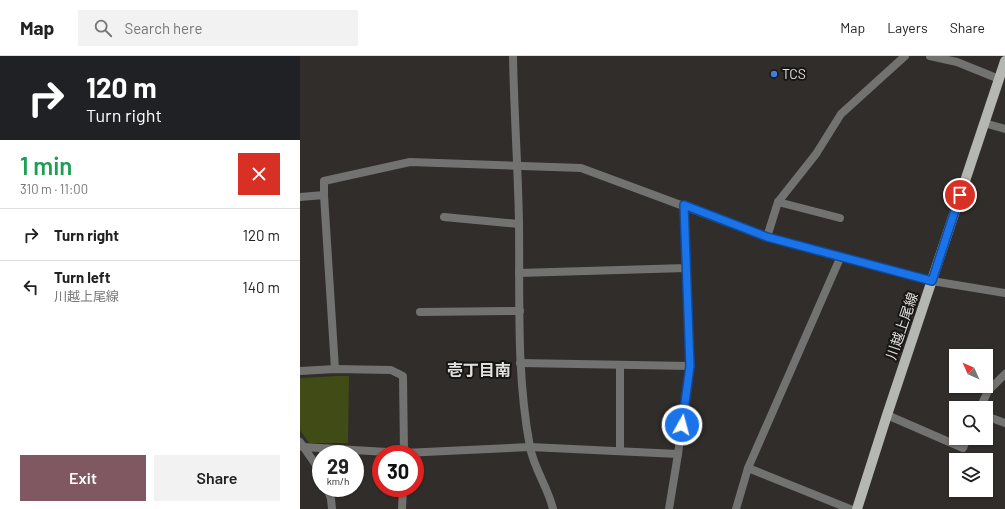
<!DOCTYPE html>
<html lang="en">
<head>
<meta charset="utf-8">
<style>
  body { margin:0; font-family:Barlow,"Noto Sans JP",sans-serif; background:#f2f2f2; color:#222; height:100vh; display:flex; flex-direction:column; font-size:15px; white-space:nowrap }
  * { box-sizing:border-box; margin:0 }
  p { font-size:13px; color:#767676 }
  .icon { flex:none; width:22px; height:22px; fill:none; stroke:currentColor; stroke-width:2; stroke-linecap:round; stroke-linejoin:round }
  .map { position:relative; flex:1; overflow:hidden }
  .side { display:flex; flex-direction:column; background:#fff; width:300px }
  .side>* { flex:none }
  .top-card { background:#202124; color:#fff; overflow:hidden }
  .needle { width:26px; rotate:315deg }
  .tools { position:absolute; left:649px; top:293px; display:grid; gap:8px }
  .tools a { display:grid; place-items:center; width:44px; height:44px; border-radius:0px; background:#fff; box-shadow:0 1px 3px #0004; font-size:20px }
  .speed { position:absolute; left:12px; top:389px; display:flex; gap:8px; font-size:20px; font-weight:700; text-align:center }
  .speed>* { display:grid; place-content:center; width:52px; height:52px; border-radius:50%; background:#fff; box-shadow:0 1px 3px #0004; line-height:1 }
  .speed small { font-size:10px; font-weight:400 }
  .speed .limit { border:6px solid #d22; background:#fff; color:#111 }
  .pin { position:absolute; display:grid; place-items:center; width:34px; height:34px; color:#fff; margin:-17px; border:2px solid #fff; border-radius:50%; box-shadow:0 1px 4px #0007 }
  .me { position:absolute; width:44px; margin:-22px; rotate:7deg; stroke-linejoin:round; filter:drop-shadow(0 0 3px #0008) }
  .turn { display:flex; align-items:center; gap:14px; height:84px; padding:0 20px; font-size:18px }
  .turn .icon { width:52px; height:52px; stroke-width:2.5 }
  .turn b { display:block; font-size:28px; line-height:34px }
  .round { display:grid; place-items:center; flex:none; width:42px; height:42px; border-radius:0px; background:#f2f2f2 }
  .overview { display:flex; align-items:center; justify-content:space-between; height:68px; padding:0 20px }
  h1 { font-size:24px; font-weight:600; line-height:30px; color:#1e9e55 }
  .cta { display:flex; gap:8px; margin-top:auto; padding:8px 20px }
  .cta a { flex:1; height:46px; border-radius:0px; background:#7f5862; color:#fff; font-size:16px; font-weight:600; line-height:46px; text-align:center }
  .cta a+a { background:#f2f2f2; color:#222 }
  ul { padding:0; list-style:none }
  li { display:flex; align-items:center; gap:12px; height:52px; padding:0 20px; border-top:1px solid #e0e0e0 }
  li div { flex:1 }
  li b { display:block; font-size:15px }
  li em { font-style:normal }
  header { display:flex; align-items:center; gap:24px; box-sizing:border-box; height:56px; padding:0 20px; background:#fff; border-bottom:1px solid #e0e0e0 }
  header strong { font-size:19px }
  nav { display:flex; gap:22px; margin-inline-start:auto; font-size:14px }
  .search { width:280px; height:36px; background:#f2f2f2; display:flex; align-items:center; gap:10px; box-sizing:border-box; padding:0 14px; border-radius:0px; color:#767676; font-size:15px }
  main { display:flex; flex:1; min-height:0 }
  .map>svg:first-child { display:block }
  .green { fill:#414b16 }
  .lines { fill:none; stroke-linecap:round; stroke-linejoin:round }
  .minor { stroke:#727270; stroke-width:8 }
  .primary { stroke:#b5b7b3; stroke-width:10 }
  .route-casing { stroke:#114b97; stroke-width:10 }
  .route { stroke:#1a73e8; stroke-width:7 }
  .shop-dot { fill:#3f7fe0; stroke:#171614; stroke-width:1.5 }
  .labels { text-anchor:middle; stroke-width:4; stroke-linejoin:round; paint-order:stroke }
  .poi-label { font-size:14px; fill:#e3e1df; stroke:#171614; text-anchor:start }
  .street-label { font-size:14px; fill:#e3e1df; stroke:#171614 }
  .quarter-label { font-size:16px; font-weight:bold; fill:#e3e1df; stroke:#171614 }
</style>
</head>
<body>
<header>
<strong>Map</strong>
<div class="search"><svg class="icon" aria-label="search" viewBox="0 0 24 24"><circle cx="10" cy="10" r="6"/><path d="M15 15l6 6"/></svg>Search here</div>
<nav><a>Map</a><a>Layers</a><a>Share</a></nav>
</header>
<main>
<section class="side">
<div class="top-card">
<div class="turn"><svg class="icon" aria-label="right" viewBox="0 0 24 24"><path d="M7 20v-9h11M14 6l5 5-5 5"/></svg><div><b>120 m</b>Turn right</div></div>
</div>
<div class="overview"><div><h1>1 min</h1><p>310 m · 11:00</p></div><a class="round" style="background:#d93025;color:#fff"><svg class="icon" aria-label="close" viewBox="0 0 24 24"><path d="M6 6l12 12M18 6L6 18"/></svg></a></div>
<ul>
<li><svg class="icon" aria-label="right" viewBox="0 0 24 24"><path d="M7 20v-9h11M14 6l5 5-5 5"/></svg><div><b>Turn right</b></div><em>120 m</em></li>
<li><svg class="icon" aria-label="left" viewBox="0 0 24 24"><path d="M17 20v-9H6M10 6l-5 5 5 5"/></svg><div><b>Turn left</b><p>川越上尾線</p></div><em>140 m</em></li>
</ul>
<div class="cta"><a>Exit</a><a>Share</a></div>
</section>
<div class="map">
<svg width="705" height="453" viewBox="0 0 705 453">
  <rect width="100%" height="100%" fill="#302d2a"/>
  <path class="green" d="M38,320H49L48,387H9L0,374V322Z"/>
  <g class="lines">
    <g class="minor">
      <path d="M213,0C214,56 218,111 219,167C220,241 216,317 230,391C234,413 248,431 253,453"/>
      <path d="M630,0L657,6L699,23"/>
      <path d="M684,67L705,73"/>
      <path d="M24,139V125L110,106L281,112L467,181L632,225L705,237"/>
      <path d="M0,141L24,139L35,313"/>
      <path d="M478,146L540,162"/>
      <path d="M144,161L219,168"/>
      <path d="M467,181L478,146L516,98L541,58L605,0"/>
      <path d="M219,217L386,212L384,149"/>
      <path d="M120,256L220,255"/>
      <path d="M220,307L390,310L386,212"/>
      <path d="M0,315L35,313L91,314L103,320L104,398"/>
      <path d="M680,352L688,335L705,318"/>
      <path d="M587,359L663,392L667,382"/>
      <path d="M686,360L705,367"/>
      <path d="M0,386L21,416"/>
      <path d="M3,391L104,397L230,391L378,398L390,310"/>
      <path d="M320,395V309"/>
      <path d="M448,412L550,453"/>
      <path d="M27,432L31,443L32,453"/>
      <path d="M102,453L103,432"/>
      <path d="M369,453L378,398"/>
      <path d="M436,453L448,412L541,200"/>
    </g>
    <path class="primary" d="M557,453L587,359L705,5"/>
  </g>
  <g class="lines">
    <g class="route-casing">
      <path id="route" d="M382,369L390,310L384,149L467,181L632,225L660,139"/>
    </g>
    <use href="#route" class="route"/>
  </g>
  <circle class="shop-dot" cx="474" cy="18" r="4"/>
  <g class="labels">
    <g class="poi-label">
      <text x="482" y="23">TCS</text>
    </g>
    <g class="street-label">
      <text transform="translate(602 270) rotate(-71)" y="5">川越上尾線</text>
    </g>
    <g class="quarter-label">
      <text x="179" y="320">壱丁目南</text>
    </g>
  </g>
</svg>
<div class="tools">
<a><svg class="needle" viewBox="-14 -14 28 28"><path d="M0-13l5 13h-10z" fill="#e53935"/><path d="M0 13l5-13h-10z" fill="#767676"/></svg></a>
<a><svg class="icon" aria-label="search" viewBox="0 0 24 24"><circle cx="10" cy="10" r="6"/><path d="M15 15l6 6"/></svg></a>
<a><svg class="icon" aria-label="layers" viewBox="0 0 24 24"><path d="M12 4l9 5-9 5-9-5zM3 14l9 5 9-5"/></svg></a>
</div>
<div class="speed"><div>29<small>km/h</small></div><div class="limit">30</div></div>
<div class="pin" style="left:660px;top:139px;background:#d93025"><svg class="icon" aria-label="arrive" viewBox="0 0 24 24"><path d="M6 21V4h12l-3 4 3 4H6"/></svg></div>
<svg class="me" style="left:382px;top:369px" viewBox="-20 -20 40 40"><circle r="17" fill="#1a73e8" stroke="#fff" stroke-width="3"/><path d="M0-11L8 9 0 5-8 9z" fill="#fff"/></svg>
</div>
</main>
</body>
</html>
